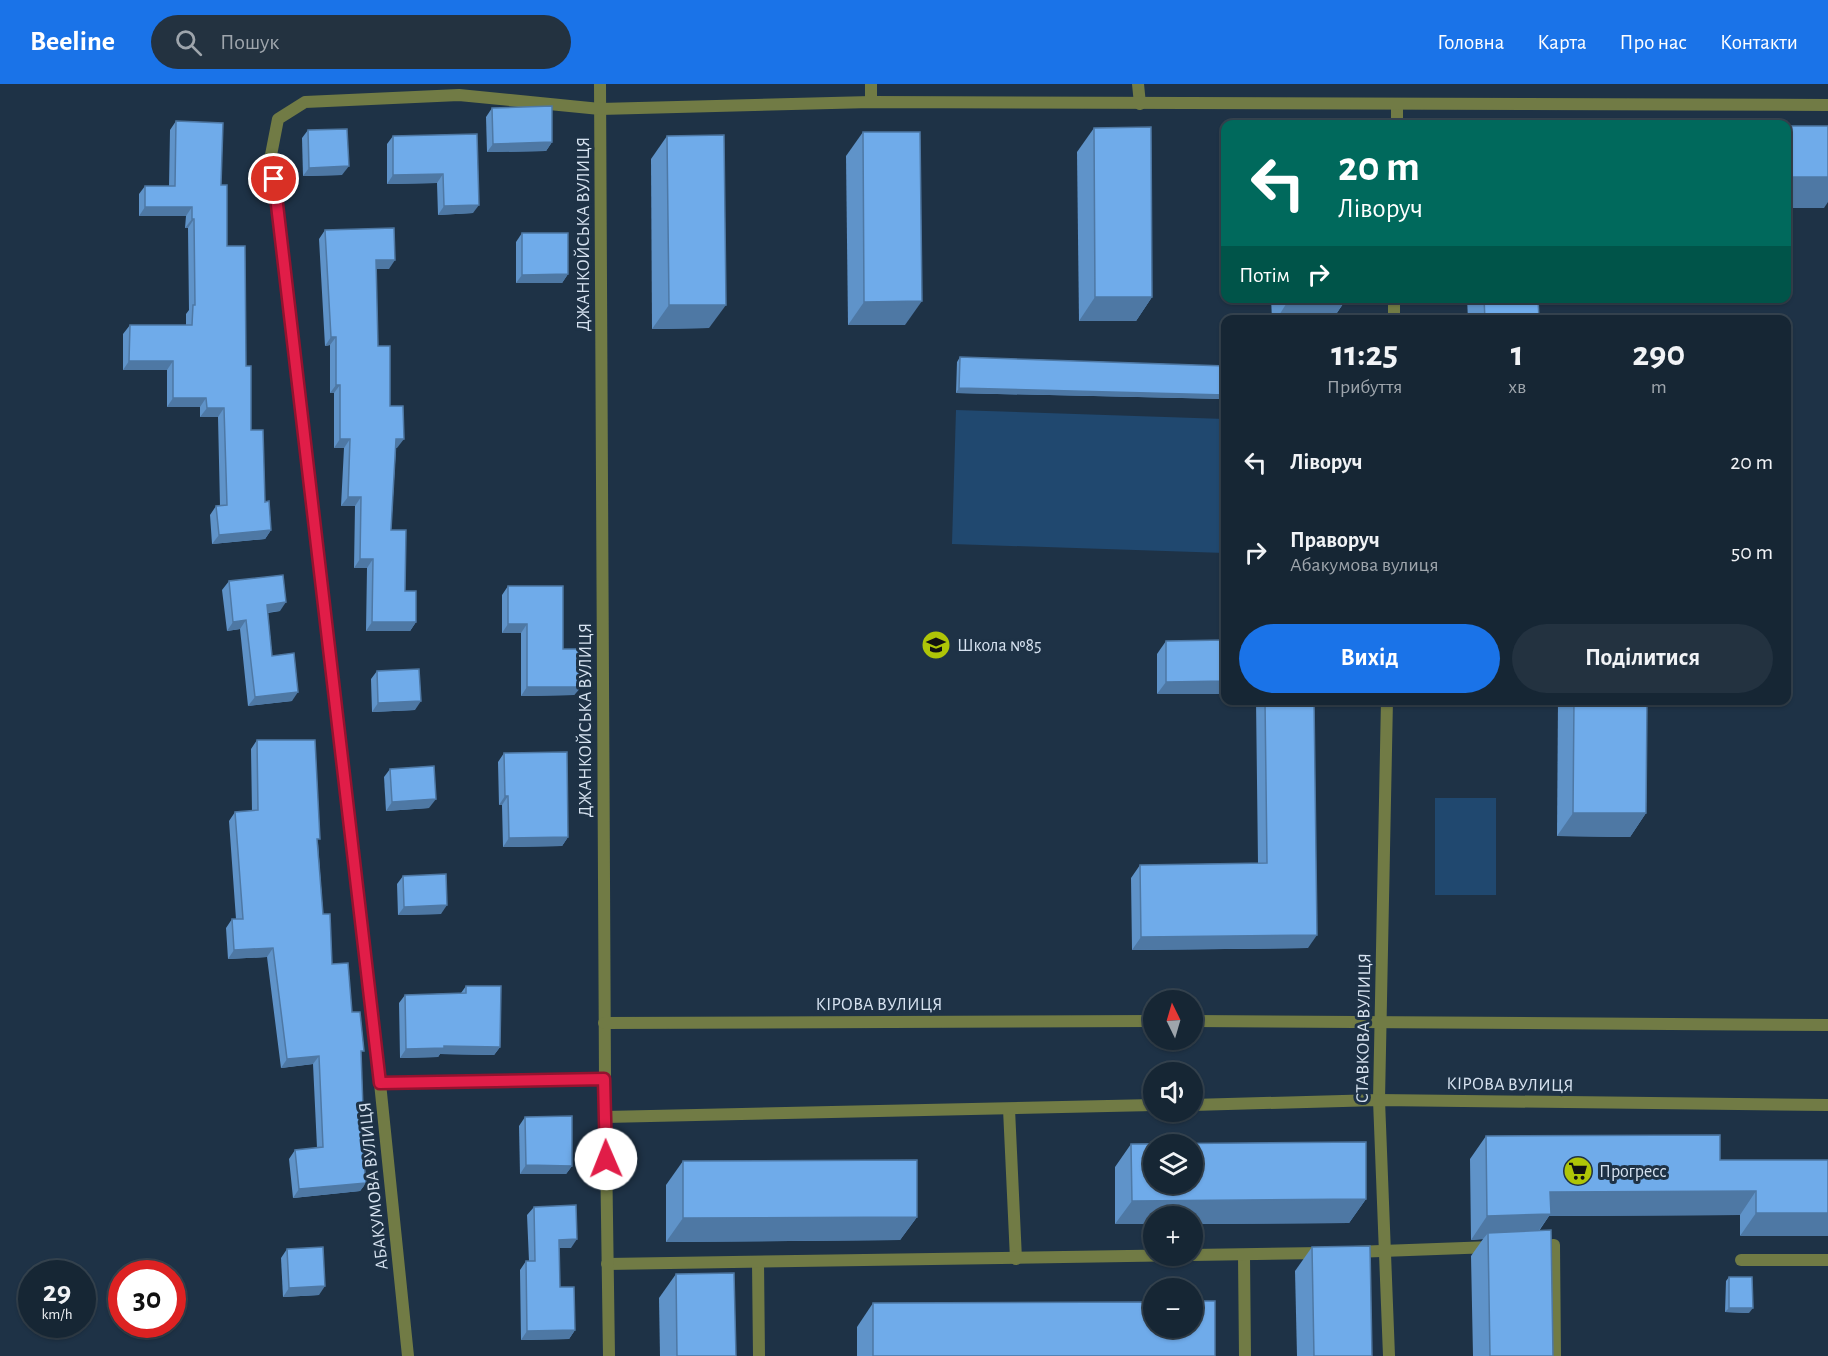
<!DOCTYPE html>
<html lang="uk">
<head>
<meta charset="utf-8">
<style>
  body { margin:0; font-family:"Alegreya Sans",sans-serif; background:#233240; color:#f1f3f6; height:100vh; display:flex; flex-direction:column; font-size:22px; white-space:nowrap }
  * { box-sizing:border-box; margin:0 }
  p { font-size:20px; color:#9ea5ac }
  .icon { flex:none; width:33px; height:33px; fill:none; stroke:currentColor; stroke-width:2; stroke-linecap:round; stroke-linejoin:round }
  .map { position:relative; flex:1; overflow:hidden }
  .panel { position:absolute; left:1221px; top:231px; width:570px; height:390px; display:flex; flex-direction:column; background:#162634; border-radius:12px; box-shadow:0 2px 4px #0004,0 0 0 2px #35434f }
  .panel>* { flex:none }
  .guide { position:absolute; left:1221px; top:36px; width:570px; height:183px; border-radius:12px; box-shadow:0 2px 4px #0004,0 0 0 2px #35434f; background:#00695c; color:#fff; overflow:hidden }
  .needle { width:39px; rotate:355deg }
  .controls { position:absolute; left:1143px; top:906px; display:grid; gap:12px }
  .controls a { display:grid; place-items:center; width:60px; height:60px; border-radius:50%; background:#162634; box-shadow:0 2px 4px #0004,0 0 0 2px #35434f; font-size:30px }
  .speed { position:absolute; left:18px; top:1176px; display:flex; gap:12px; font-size:30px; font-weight:700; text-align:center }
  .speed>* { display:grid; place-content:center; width:78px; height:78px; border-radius:50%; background:#162634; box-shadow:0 2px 4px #0004,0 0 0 2px #35434f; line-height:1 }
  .speed small { font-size:15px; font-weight:400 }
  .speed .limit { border:9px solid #d22; background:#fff; color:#111 }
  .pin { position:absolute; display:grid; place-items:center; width:51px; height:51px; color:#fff; margin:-26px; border:3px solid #fff; border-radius:50%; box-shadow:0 2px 6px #0007 }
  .me { position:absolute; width:66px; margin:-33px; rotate:359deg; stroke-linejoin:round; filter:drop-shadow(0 0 4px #0008) }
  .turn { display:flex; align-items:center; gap:21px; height:126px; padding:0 18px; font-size:27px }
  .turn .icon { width:78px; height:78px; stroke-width:2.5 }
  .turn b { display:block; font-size:42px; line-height:51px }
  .then { display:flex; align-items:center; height:57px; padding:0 18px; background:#0003; gap:12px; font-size:22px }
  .eta { display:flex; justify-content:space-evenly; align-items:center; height:102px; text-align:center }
  .eta b { font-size:36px; font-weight:700; line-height:42px }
  .cta { display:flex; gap:12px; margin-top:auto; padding:12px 18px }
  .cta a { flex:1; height:69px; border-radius:36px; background:#1a73e8; color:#fff; font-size:24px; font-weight:700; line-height:69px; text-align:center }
  .cta a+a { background:#233240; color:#f1f3f6 }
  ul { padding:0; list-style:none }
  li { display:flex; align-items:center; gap:18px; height:90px; padding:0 18px }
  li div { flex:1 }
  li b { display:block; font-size:22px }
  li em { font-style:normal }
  header { display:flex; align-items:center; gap:36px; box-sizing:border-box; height:84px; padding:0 30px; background:#1a73e8; color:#fff }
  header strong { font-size:28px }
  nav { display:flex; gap:33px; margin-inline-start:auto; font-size:21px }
  .search { width:420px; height:54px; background:#233240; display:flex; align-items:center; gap:15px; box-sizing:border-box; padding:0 21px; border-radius:33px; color:#9ea5ac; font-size:22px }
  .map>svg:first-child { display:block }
  .green { fill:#20486f }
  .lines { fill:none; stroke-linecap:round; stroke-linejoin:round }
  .lane { stroke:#717b45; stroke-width:12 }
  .street { stroke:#717b45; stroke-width:12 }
  .wall { fill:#5f93c9 }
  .shaded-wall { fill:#4e78a4 }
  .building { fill:#6fabea; stroke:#4e78a4; stroke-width:1.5; fill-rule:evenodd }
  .route-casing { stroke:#92132f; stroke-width:15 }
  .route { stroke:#e11d48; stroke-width:10 }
  .labels { text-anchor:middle; stroke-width:6; stroke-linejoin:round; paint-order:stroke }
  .street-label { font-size:18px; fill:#d6e2f0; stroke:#1e3246 }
  .poi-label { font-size:18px; fill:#d6e2f0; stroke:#1e3246; text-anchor:start }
</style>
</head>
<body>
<header>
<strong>Beeline</strong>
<div class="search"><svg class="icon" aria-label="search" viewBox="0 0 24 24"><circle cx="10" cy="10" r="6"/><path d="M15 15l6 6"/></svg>Пошук</div>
<nav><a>Головна</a><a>Карта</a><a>Про нас</a><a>Контакти</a></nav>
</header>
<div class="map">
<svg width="1828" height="1272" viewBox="0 0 1828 1272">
  <rect width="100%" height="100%" fill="#1e3246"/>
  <g class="green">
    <path d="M956,326L1225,335V469L952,460Z"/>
    <rect x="1435" y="714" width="61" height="97"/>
  </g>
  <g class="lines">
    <g class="lane">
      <path d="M380,999L605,995"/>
      <path d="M1009,1025L1016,1175"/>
      <path d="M1537,1162L1554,1161L1555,1272"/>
      <path d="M1354,1168L1492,1163"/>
      <path d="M1244,1172L1245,1272"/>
      <path d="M1741,1176H1828"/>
      <path d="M758,1178L759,1272"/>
      <path d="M607,1180L1321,1169"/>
    </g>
    <g class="street">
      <path d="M600,0L605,995L609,1272"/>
      <path d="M871,0V18"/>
      <path d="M1138,0L1140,20"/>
      <path d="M1397,40V22"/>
      <path d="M1394,236V214"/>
      <path d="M1387,616L1379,1016L1389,1272"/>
      <path d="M1192,937L1828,941"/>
      <path d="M604,939L1154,937"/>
      <path d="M1192,1021L1379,1016L1828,1021"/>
      <path d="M605,1033L1154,1021"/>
      <path d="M408,1272L380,999L271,71L278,35L305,18L459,11L600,25L871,18L1828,21"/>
    </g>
  </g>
  <g class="wall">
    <path d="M492,24L552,58L546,67L487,68L486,33Z"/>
    <path d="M176,37L221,101L227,162L246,282L251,346L271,446L265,455L212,460L210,431L216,422H220L218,333H200V323H167V286H123V250L130,241H186V230L189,226L188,144H185L186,132H139V110L145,102H169L170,46Z"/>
    <path d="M1094,44L1152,213L1136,237H1079L1077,68Z"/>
    <path d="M308,46L342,91L303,92L302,54Z"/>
    <path d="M863,48L905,241H848L846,72Z"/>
    <path d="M477,50L473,129L438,131L437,99L387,100V60L393,52Z"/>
    <path d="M667,52L709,244L652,245L651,75Z"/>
    <path d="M325,146L389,185H376L378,262L390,322L397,364H396L391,446L405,507L416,538L410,547H366L367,484H354L355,422H341L344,364H334V309H330V261L325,262L319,155Z"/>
    <path d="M522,149L568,190L562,199H516V158Z"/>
    <path d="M1271,214H1345V217L1332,236H1272Z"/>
    <path d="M1467,214H1538L1539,236H1468Z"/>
    <path d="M960,273L1226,282V315L956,309L957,278Z"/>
    <path d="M229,497L280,527L268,529L272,572L292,617L248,622L240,545L227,547L222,506Z"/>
    <path d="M508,502L563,565L581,603L574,611L521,612V549H502V511Z"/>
    <path d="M1226,556L1157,610V570L1166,557Z"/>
    <path d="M377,587L415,626L372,628L371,595Z"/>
    <path d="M1256,616H1314L1308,864L1132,866L1131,794L1140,781L1258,779Z"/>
    <path d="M1558,616H1647L1646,729L1630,753L1557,752Z"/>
    <path d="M257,656L318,759L323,830L332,880L352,928L361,971L359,1030L366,1099L360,1107L293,1114L289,1075L295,1066L317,1064L313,980L281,984L267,873L228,875L226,844L232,835H236L229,737L235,728L252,727L251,665Z"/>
    <path d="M504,669L568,753L562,762L503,763L502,721H499L498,678Z"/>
    <path d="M390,685L429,724L386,727L384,693Z"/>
    <path d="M403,792L441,830L398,831L397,800Z"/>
    <path d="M466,902L500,963L494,971L440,970L438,973L400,974L399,919L405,911L461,909Z"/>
    <path d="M525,1033L572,1082L566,1090H520L519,1042Z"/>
    <path d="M1486,1052L1720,1076H1828L1740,1152V1131L1549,1132L1539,1147L1553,1272H1473L1471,1172L1483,1155L1471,1156L1470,1075Z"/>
    <path d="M1131,1060L1366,1115L1349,1139L1192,1140V1132L1115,1140V1083Z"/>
    <path d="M683,1077L917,1133L900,1156L666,1158V1101Z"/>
    <path d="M534,1123L571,1164H559L560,1203L575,1246L569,1255L521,1256L520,1186L526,1177H529L527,1131Z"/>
    <path d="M1312,1163L1372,1272H1297L1295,1187Z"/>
    <path d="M287,1165L319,1211L283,1213L281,1174Z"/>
    <path d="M676,1190L736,1272H660L659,1214Z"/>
    <path d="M1729,1193L1749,1229L1725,1228L1726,1197Z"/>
    <path d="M873,1219L1215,1272H857V1243Z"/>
  </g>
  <g class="shaded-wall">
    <path d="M552,58L546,67L487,68L493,60Z"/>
    <path d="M349,82L342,91L303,92L309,84Z"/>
    <path d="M443,90L437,99L387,100L393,91Z"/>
    <path d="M1786,93H1828V118L1824,124H1786Z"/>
    <path d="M479,121L473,129L438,131L444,122Z"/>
    <path d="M145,123H192L186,132H139Z"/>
    <path d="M192,135H194L188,144H185Z"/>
    <path d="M376,176H395L389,185H369Z"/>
    <path d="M568,190L562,199H516L522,191Z"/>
    <path d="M1095,213H1152L1136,237H1079Z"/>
    <path d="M922,217L905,241H848L864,218Z"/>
    <path d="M1288,217H1345L1332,236H1276Z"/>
    <path d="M669,221H726L709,244L652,245Z"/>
    <path d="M331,253H336L330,261L325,262Z"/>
    <path d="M129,277H173L167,286H123Z"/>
    <path d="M336,301H340L334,309H330Z"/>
    <path d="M959,304L1226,311V315L956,309Z"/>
    <path d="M173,314H206L200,323H167Z"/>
    <path d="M207,324H224L218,333H200Z"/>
    <path d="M340,355H350L344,364H334Z"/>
    <path d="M396,355H404L397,364H390Z"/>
    <path d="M348,413H361L355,422H341Z"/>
    <path d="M271,446L265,455L212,460L219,451Z"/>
    <path d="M360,475H373L367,484H354Z"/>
    <path d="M286,518L280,527L261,529L267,521Z"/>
    <path d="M246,536L240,545L227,547L233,538Z"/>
    <path d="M372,538H416L410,547H366Z"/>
    <path d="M508,540H527L521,549H502Z"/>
    <path d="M1226,597V610H1157L1166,598Z"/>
    <path d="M527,603H581L574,611L521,612Z"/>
    <path d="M298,608L292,617L248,622L255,613Z"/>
    <path d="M421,617L415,626L372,628L378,619Z"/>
    <path d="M505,712H508L502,721H499Z"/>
    <path d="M436,715L429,724L386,727L392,718Z"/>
    <path d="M1573,729H1646L1630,753L1557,752Z"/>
    <path d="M568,753L562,762L503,763L509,754Z"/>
    <path d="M447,821L441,830L398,831L404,823Z"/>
    <path d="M1317,851L1308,864L1132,866L1141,853Z"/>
    <path d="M273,864L267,873L228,875L234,866Z"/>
    <path d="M444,962L500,963L494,971L440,970L438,973L400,974L406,965Z"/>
    <path d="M319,972L313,980L281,984L287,975Z"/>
    <path d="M526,1081L572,1082L566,1090H520Z"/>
    <path d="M366,1099L360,1107L293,1114L299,1105Z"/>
    <path d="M1756,1107L1740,1131L1549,1132L1534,1153L1488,1149L1483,1155L1471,1156L1487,1132L1550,1108Z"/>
    <path d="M1366,1115L1349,1139L1192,1140V1132H1154V1140H1115L1132,1117Z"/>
    <path d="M1756,1129H1828V1152H1740Z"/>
    <path d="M917,1133L900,1156L666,1158L683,1134Z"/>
    <path d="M577,1155L571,1164H553L559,1156Z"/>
    <path d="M325,1202L319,1211L283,1213L289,1204Z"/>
    <path d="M1729,1224H1753L1749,1229L1725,1228Z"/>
    <path d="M575,1246L569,1255L521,1256L527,1247Z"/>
  </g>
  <g class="building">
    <path d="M552,22V58L493,60L492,24Z"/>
    <path d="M176,37L223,39L221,101H227V162H245L246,282H251V346H263L265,418L269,417L271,446L219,451L216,422L227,421L224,324H207L206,314H173V277H129L130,241H192L193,221H195L194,135H192V123H145V102H175Z"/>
    <rect x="1786" y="42" width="42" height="51"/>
    <path d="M1151,43L1152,213H1095L1094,44Z"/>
    <path d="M347,45L349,82L309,84L308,46Z"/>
    <path d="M863,48H920L922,217L864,218Z"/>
    <path d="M477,50L479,121L444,122L443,90L393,91V52Z"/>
    <path d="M724,51L726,221H669L667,52Z"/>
    <path d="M394,144L395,176H376L378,262H390V322H403L404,355H396L391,446H406L405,507H416V538H372L373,475H360L361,413H348L350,355H340V301H336V253H331L325,146Z"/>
    <path d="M522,149H568V190L522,191Z"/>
    <rect x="1288" y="214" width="57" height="3"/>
    <path d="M1484,214H1538L1539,236H1485Z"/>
    <path d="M960,273L1226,282V311L959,304Z"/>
    <path d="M283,491L286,518L267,521L272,572L294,569L298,608L255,613L246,536L233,538L229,497Z"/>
    <path d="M508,502H563V565H580L581,603H527V540H508Z"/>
    <path d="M1226,556V597L1166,598V557Z"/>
    <path d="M419,585L421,617L378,619L377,587Z"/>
    <path d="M1265,616H1314L1317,851L1141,853L1140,781L1267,779Z"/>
    <path d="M1574,616H1647L1646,729H1573Z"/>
    <path d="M257,656H315L320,755H317L323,830H330L332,880L348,879L352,928H360L364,967H361L363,1024H359L366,1099L299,1105L295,1066L323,1063L319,972L287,975L273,864L234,866L232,835H243L235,728L258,726Z"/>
    <path d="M567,668L568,753L509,754L508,712H505L504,669Z"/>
    <path d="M434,682L436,715L392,718L390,685Z"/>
    <path d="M446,790L447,821L404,823L403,792Z"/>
    <path d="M466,902H501L500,963L444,962V964L406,965L405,911L466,909Z"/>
    <path d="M572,1032V1082L526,1081L525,1033Z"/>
    <path d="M1720,1051V1076H1828V1129H1756V1107L1550,1108L1551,1130L1487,1132L1486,1052Z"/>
    <path d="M1366,1058V1115L1132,1117L1131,1060ZM1154,1060H1192V1100H1154Z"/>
    <path d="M917,1076V1133L683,1134V1077Z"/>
    <path d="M576,1121L577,1155L559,1156L560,1203H574L575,1246L527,1247L526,1177H535L534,1123Z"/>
    <path d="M1551,1146L1553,1272H1490L1488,1149Z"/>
    <path d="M1370,1162L1372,1272H1314L1312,1163Z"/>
    <path d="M323,1163L325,1202L289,1204L287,1165Z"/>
    <path d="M734,1189L736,1272H677L676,1190Z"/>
    <path d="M1729,1193H1752L1753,1224H1729Z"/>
    <path d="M1192,1217H1215V1272H873V1219L1154,1218V1244H1192Z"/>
  </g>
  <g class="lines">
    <g class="route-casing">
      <path id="route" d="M274,95L380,999L604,995L606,1075"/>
    </g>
    <use href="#route" class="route"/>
  </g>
  <defs>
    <g id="school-disc" transform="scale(1.5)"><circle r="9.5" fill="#afc507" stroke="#1e3246"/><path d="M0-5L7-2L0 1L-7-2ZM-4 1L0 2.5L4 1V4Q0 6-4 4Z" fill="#111"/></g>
    <g id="supermarket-disc" transform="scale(1.5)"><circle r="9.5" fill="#afc507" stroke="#1e3246"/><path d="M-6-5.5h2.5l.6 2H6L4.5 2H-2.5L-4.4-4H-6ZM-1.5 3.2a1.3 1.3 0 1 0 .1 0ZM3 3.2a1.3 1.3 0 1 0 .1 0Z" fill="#111"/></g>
  </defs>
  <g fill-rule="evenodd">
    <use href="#school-disc" x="936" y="561"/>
    <use href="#supermarket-disc" x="1578" y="1087"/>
  </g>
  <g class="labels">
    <g class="street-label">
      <text transform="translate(583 150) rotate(-90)" y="6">ДЖАНКОЙСЬКА ВУЛИЦЯ</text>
      <text transform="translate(585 636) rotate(-90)" y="6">ДЖАНКОЙСЬКА ВУЛИЦЯ</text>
      <text x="879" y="926">КІРОВА ВУЛИЦЯ</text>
      <text transform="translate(1363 944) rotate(-89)" y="6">СТАВКОВА ВУЛИЦЯ</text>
      <text transform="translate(1510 1000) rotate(1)" y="6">КІРОВА ВУЛИЦЯ</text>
      <text transform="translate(373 1102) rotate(-96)" y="6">АБАКУМОВА ВУЛИЦЯ</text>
    </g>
    <g class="poi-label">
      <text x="957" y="567">Школа №85</text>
      <text x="1599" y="1093">Прогресс</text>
    </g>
  </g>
</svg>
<div class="controls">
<a><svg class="needle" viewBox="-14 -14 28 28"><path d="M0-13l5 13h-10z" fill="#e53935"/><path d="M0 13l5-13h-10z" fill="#9ea5ac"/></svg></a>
<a><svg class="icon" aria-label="sound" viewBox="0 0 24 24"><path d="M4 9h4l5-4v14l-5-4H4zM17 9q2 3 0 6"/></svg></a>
<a><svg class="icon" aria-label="layers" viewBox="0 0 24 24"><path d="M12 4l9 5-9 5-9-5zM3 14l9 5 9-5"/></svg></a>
<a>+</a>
<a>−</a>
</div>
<div class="speed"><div>29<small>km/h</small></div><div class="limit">30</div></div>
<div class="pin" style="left:274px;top:95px;background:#d93025"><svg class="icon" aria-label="arrive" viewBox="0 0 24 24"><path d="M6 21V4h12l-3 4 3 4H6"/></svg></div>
<svg class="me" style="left:606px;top:1075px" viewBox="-20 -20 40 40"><circle r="19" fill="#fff"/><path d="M0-13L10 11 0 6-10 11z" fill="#e11d48"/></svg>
<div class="guide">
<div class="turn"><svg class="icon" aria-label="left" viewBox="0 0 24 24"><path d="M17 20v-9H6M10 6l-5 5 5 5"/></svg><div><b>20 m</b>Ліворуч</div></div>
<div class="then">Потім<svg class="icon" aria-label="right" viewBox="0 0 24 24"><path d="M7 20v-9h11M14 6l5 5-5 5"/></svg></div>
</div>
<section class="panel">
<div class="eta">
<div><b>11:25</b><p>Прибуття</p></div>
<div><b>1</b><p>хв</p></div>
<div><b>290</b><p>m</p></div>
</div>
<ul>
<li><svg class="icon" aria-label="left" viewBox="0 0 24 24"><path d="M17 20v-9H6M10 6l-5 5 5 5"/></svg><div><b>Ліворуч</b></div><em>20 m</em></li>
<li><svg class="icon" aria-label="right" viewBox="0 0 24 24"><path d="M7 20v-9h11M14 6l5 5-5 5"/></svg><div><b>Праворуч</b><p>Абакумова вулиця</p></div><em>50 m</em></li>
</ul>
<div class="cta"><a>Вихід</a><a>Поділитися</a></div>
</section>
</div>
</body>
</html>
